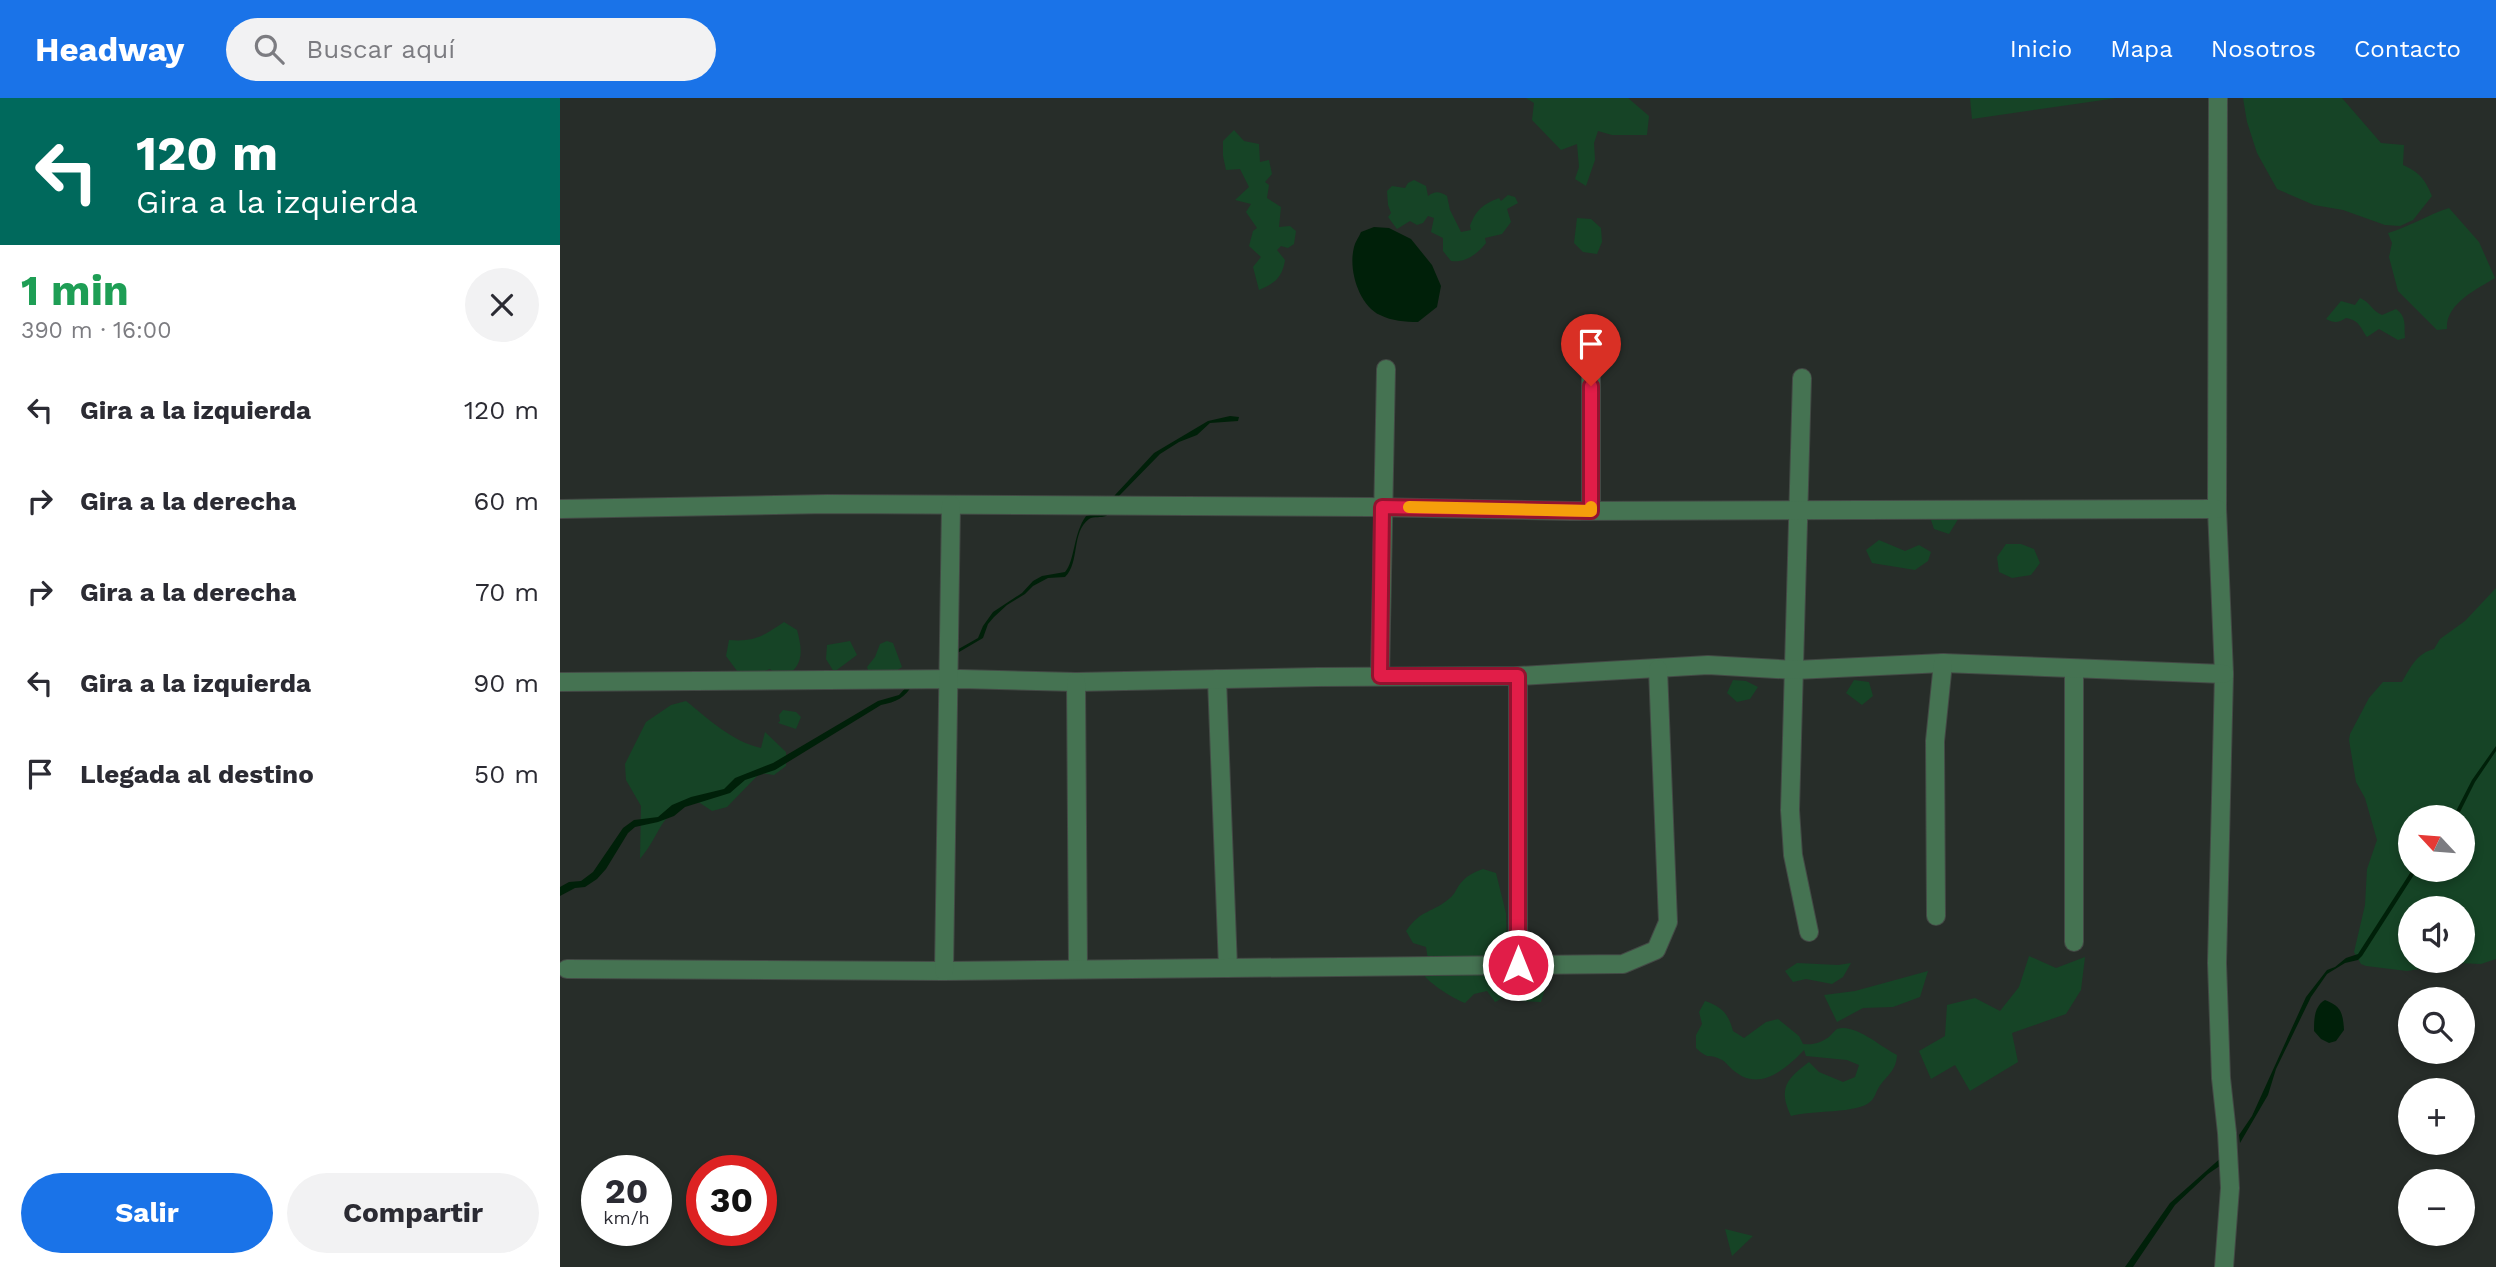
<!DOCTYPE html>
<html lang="es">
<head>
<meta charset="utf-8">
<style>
  body { margin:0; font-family:"Work Sans",sans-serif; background:#f2f2f3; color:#2b2b33; height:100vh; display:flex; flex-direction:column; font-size:26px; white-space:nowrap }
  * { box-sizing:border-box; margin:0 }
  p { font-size:23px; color:#7c7c81 }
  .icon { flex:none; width:38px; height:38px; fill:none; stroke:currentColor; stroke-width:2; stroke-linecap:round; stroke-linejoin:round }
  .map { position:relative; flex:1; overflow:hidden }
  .side { display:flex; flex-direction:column; background:#fff; width:560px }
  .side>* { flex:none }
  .hud { background:#00695c; color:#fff; overflow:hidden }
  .needle { width:46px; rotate:296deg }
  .fabs { position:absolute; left:1838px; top:707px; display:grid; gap:14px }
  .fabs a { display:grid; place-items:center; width:77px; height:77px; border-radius:50%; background:#fff; box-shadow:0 4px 10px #0003; font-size:35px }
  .speed { position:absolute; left:21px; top:1057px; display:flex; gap:14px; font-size:35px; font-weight:700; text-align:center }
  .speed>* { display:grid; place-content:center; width:91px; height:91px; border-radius:50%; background:#fff; box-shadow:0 4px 10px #0003; line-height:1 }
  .speed small { font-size:18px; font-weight:400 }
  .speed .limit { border:10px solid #d22; background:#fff; color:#111 }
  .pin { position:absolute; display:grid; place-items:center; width:60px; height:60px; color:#fff; margin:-72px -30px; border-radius:50% 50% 50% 0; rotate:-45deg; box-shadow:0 0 7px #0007 }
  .pin .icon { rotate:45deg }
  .me { position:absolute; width:77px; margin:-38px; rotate:0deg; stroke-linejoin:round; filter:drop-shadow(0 0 5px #0008) }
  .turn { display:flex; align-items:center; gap:24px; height:147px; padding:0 21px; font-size:32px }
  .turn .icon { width:91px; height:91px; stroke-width:2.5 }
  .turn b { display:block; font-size:49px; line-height:60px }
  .round { display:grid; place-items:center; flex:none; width:74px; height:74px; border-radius:37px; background:#f2f2f3 }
  .summary { display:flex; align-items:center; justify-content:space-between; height:119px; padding:0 21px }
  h1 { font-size:42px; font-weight:700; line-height:52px; color:#1e9e55 }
  .cta { display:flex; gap:14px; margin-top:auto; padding:14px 21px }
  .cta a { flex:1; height:80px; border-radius:42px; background:#1a73e8; color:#fff; font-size:28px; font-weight:700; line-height:80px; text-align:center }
  .cta a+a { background:#f2f2f3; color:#2b2b33 }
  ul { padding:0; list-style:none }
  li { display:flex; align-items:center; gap:21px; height:91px; padding:0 21px }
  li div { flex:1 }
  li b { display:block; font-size:26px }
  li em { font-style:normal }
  header { display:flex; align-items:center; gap:42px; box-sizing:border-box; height:98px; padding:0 35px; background:#1a73e8; color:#fff }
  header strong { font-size:33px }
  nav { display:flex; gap:38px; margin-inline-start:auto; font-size:24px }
  .search { width:490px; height:63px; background:#f2f2f3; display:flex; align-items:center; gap:18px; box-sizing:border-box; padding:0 24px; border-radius:38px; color:#7c7c81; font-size:26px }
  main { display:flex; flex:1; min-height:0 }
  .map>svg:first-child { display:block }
  .green { fill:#164426; fill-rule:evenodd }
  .water { fill:#002009 }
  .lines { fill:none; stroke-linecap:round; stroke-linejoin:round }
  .minor-casing { stroke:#434945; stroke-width:20 }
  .minor { stroke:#457352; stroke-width:18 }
  .route-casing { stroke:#92132f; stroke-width:18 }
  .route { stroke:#e11d48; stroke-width:12 }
  .slow { stroke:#f59e0b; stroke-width:12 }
</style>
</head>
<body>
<header>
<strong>Headway</strong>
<div class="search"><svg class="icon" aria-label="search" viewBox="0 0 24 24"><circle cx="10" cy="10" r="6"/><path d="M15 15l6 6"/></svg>Buscar aquí</div>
<nav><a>Inicio</a><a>Mapa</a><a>Nosotros</a><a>Contacto</a></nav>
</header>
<main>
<section class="side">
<div class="hud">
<div class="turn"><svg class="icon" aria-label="left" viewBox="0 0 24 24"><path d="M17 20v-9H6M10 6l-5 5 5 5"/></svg><div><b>120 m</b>Gira a la izquierda</div></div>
</div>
<div class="summary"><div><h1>1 min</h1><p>390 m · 16:00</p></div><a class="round"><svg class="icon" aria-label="close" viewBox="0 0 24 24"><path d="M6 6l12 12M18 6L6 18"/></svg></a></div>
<ul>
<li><svg class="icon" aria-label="left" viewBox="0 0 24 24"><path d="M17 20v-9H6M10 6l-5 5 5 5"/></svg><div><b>Gira a la izquierda</b></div><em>120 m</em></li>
<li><svg class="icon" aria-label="right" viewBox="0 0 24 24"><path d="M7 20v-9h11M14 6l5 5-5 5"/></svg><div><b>Gira a la derecha</b></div><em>60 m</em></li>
<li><svg class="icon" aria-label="right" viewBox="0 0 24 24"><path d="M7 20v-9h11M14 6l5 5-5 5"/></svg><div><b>Gira a la derecha</b></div><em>70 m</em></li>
<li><svg class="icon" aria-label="left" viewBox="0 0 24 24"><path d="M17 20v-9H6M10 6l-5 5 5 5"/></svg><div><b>Gira a la izquierda</b></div><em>90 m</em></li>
<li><svg class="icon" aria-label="arrive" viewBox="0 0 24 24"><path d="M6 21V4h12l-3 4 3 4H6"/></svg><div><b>Llegada al destino</b></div><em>50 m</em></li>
</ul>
<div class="cta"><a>Salir</a><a>Compartir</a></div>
</section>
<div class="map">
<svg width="1936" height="1169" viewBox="0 0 1936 1169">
  <rect width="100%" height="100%" fill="#272d29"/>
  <g class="green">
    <path d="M966,0H1068L1089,18L1087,37H1052L1038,33L1034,45L1035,62L1026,88L1015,81L1019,69L1017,46L1001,52L972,22L974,5Z"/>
    <path d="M1410,0H1557L1412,21Z"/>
    <path d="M1683,0H1782L1821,45L1844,47L1843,67C1859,74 1865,81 1872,98L1853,122L1840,128L1825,127L1783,112L1754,107L1717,91L1697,55L1687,24Z"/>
    <path d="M674,32L684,43L699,46L700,64L709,62L712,76L705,84L709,87L707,100L721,109L719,129L730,128L736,133L734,146L728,150L721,148L717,152L725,162C722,180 715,185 699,192L693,169L701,159L689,148L693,133L697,130L686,114L691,106L675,102L689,89L680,71L666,72L663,58V43Z"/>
    <path d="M854,82L866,88L868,98C875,93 879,93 887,98L890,112L901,134L911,132L910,128C916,112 923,106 939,100L941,103L948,97L955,99L958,105L947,111L951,124L942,136L925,140L926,145C917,156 906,165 891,163L883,153V140L871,134L874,120L868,118L863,125L857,127L850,123L837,131L828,119L831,115L828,107L827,93L832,88L845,90L848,85Z"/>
    <path d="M1889,110L1919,144L1935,180C1917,191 1885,206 1887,231L1877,232L1838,193L1829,159L1832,145L1828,135C1849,129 1867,117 1889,110Z"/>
    <path d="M1017,120L1031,121L1041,130L1042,144L1037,156L1023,154L1014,145Z"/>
    <path d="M1800,200C1810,204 1812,213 1822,217L1836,211C1847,219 1844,227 1845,240L1838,242L1819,231L1807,239C1800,229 1799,222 1786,220C1778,225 1774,225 1766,221L1781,203L1795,207Z"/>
    <path d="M1400,418L1389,436L1374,431L1370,419Z"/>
    <path d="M1319,442L1345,453L1359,447L1371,454L1368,463L1355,472L1312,465L1306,452Z"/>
    <path d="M1446,446H1461L1474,451L1480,465L1471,477L1452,480L1439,474L1437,459Z"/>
    <path d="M1936,490V861L1921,866L1898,865L1847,873L1806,868L1801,866L1794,854L1805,807L1807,771L1817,742L1805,700L1796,684L1789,642L1790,636L1809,600L1823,584H1842C1850,570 1857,555 1874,551L1880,541L1905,523ZM1850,719H1902V772H1850ZM1850,810H1902V863H1850Z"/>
    <path d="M224,524L237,532C243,554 244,568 222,581L210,571L183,581L166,558L169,542C195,544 203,538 224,524Z"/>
    <path d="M290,543L297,557L274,574L266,561L267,547Z"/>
    <path d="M327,543L333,545L342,569L336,573L309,575L307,569L315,559L320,546Z"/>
    <path d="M1173,582L1186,583L1198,589L1190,601L1177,604L1167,595Z"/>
    <path d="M1294,582L1309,584L1313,598L1302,607L1286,595Z"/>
    <path d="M126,603C150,622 171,643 201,650L205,634L226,654V668L214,677L200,675L167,709L152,713L140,705L125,704C97,723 100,737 80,761L81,708L66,682L65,666L86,624L111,607Z"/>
    <path d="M223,612L236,614L241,619L236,631L218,625L220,623L219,617Z"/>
    <path d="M923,771L936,775L946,815L947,855L952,867L961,877L985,891L981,904L959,903L947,898L935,904L927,893L914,896L905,905C892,900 870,886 862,875L868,862L866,849L853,845L846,833C861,811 873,815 890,800C895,796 896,791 900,786C906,778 914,774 923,771Z"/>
    <path d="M1469,858L1496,870L1525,859L1521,892L1506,916L1452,935L1458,964L1410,993L1395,967L1371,981L1359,953L1385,938L1387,907L1415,900L1440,913L1459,889Z"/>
    <path d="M1237,865L1278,867L1291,865L1283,879L1272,886L1246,881L1233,884L1225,873Z"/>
    <path d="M1368,873L1360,899L1333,909L1303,910L1277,924L1264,897L1295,893Z"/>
    <path d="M1145,903C1162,909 1168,915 1173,933L1184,940L1206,924L1218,921L1239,938L1243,946C1254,947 1260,945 1269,939C1272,936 1274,933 1277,931C1295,925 1322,950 1337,957C1336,973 1328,976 1319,989C1316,993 1315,1000 1311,1003C1299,1016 1250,1012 1231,1018C1218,991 1226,981 1249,964L1259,974L1283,984L1295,979L1299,967L1287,962L1246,958L1244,952C1228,969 1201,993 1177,975C1171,972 1166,963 1160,961C1147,955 1150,963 1136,950V937L1142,926L1139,914Z"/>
    <path d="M1165,1131L1193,1138L1172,1158Z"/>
  </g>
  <g class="water">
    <path d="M814,129L829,130L851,141L872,167L881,188L877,209L858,224C845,224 832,223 820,217C799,207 788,172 794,149C795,144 799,139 801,134Z"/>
    <path d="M670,318L679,319L678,323L650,325L637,337L619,344L600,356L559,398L557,404L551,403L555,397L594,355L648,323Z"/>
    <path d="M552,412L546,418C541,420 534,418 529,421C511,434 520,465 505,479L488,480L473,488L465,496L447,507L434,519L428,526L423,540L394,557L395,553L418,540L423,528L433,514L462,495L473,483L482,478L505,474C515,463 513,436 526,418Z"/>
    <path d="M349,586H353C345,600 336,604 321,607L215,672L185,682L170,695L125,709L114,718L98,724L75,729L68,735L46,771L37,781L25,789L15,790L0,798V789L9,784L21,783L33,774L63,730L74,722L98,719L112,707L131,699L164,691L175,680L213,665L318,603L339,597Z"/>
    <path d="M1936,648V653L1915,684L1898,718L1893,719L1912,682Z"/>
    <path d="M1852,772H1857L1802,858L1798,862L1785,865L1767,876L1751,899L1716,971L1708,997L1680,1045L1679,1037L1692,1018L1746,899L1767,872L1775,869L1786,860L1798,856Z"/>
    <path d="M1765,902C1781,908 1783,915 1784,932L1776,943L1769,945L1761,941L1754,933C1754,922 1754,908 1765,902Z"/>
    <path d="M1663,1058L1664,1065L1648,1076L1615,1107L1573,1169H1565L1610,1105Z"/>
  </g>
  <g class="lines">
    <g class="minor-casing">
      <g id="minor">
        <path d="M1658,0L1657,411L1664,576L1657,865L1661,980L1667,1035L1670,1090L1664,1169"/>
        <path d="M1242,280L1230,712L1233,757L1249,834"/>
        <path d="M0,411L267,406L810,409L1011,413L1657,411"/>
        <path d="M1031,413V263"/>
        <path d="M1514,571V844"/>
        <path d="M820,578L826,271"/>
        <path d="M657,581L668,870"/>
        <path d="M0,584L401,581L516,584L758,579L958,578L1148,567L1235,572L1383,565L1664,576"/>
        <path d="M516,584L518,871"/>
        <path d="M1376,818L1375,643L1383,565"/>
        <path d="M958,867V578"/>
        <path d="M7,871L384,873L1063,866L1096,852L1108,824L1098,571"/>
        <path d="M384,873L391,407"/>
      </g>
    </g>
    <use href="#minor" class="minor"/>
  </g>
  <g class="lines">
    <g class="route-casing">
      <path id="route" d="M958,867V578H820L822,409L1031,413V288"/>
    </g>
    <use href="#route" class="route"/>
    <path class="slow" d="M849,409L1031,413V409"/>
  </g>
</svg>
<div class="fabs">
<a><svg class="needle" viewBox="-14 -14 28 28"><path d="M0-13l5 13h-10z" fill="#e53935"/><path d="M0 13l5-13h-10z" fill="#7c7c81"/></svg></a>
<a><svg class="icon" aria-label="sound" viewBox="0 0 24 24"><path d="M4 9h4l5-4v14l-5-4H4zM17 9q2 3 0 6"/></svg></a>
<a><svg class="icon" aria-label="search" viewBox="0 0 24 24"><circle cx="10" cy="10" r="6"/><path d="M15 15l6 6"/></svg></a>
<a>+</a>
<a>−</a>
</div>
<div class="speed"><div>20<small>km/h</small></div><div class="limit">30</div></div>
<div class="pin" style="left:1031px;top:288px;background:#d93025"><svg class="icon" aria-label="arrive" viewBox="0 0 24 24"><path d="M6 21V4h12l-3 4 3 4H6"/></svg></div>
<svg class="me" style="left:958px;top:867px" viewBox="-20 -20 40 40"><circle r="17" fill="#e11d48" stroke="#fff" stroke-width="3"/><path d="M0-11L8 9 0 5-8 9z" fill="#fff"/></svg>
</div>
</main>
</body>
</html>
